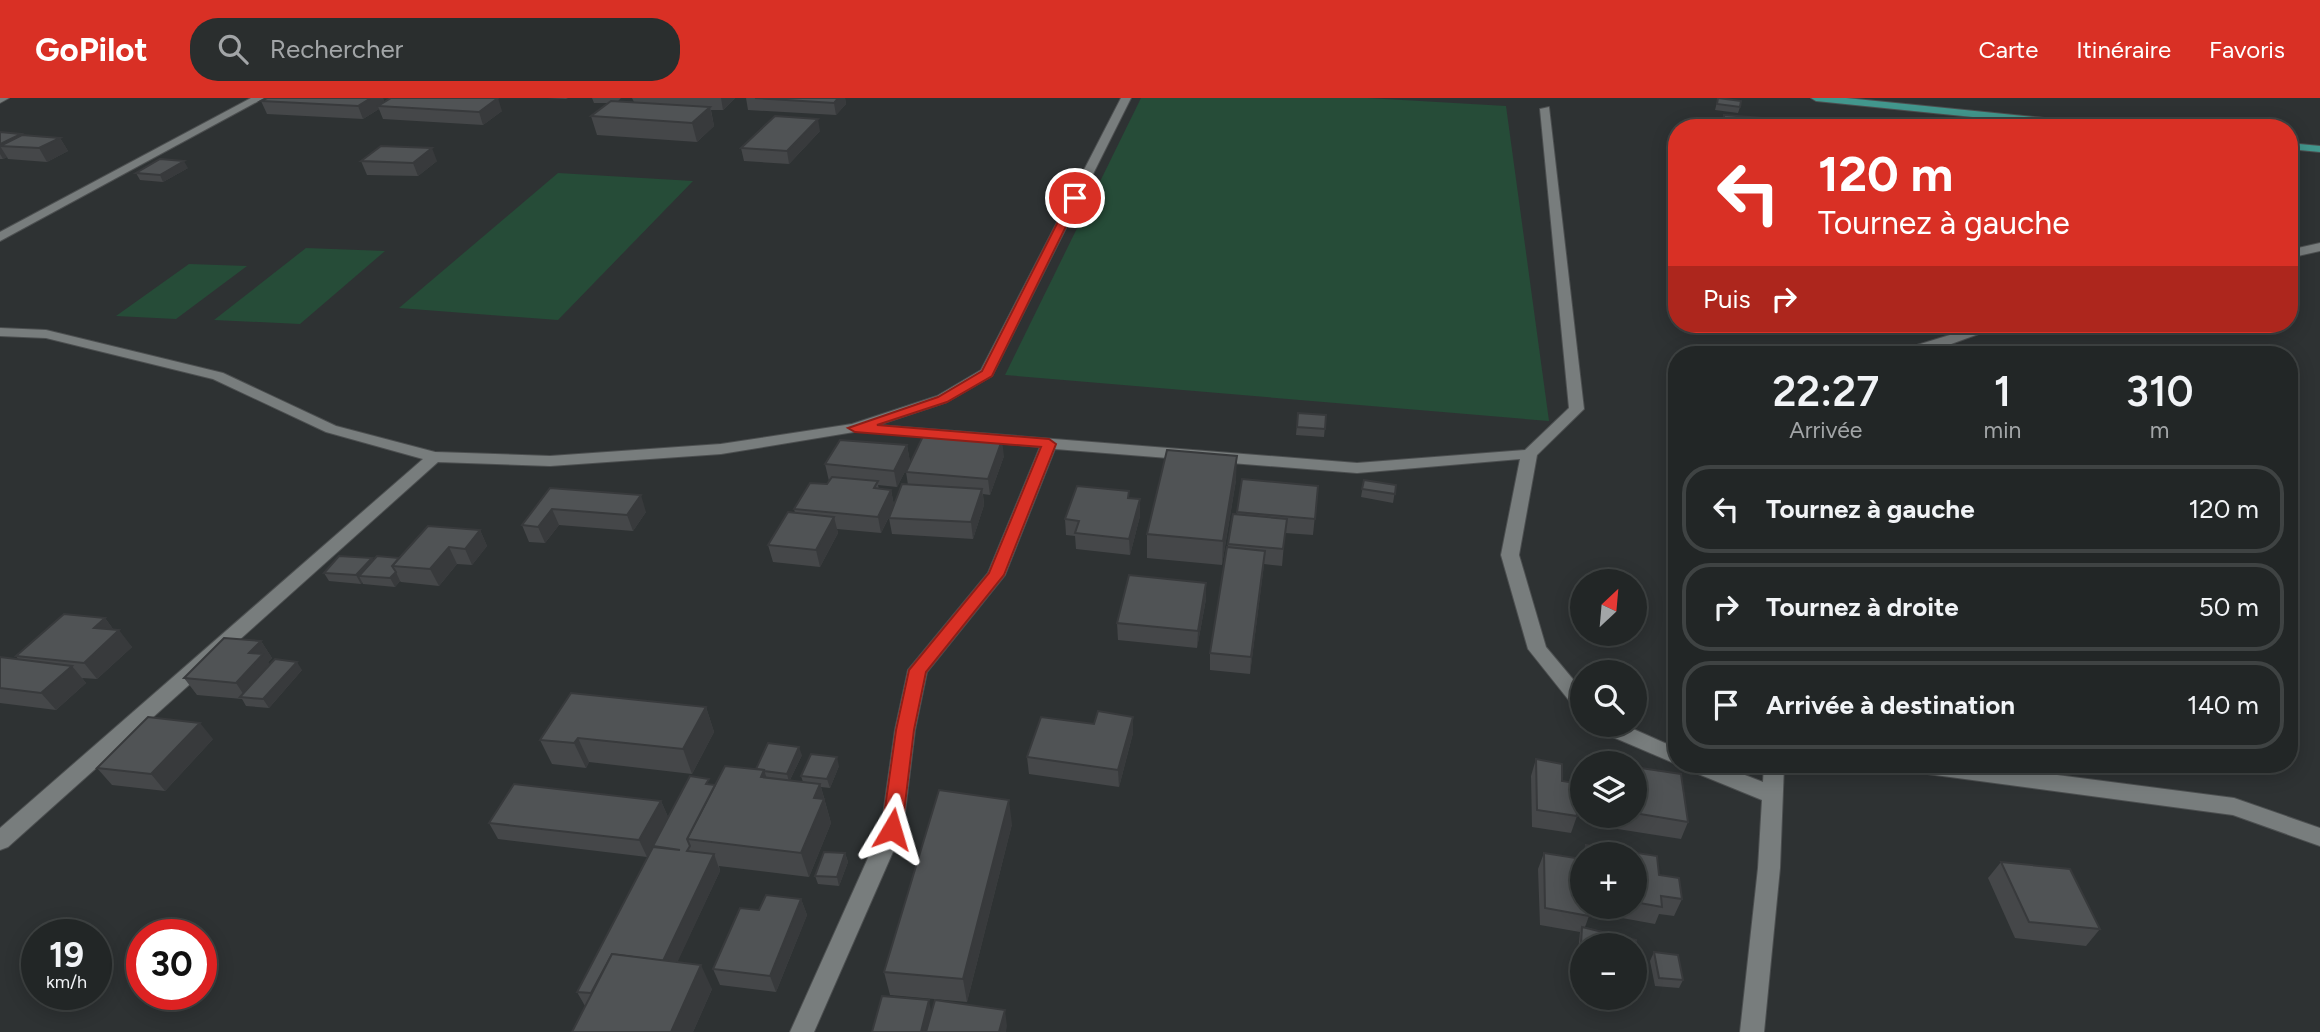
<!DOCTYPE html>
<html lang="fr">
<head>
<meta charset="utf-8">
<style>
  body { margin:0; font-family:Figtree,sans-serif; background:#2a2e2e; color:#f1f3f6; height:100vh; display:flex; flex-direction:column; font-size:26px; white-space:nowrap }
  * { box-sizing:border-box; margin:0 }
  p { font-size:23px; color:#a2a5a7 }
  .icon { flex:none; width:38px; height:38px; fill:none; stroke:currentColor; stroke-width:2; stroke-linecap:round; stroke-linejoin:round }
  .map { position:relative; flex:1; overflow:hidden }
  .details { position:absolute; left:1668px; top:248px; width:630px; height:427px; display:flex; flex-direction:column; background:#222626; border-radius:28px; box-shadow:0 4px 18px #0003,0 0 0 2px #3f4343 }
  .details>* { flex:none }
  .top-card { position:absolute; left:1668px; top:21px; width:630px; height:214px; border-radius:28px; box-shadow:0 4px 18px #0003,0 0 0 2px #3f4343; background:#d93025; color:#fff; overflow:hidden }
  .needle { width:46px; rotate:26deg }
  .buttons { position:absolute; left:1570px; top:471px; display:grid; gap:14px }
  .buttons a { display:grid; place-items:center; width:77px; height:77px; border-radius:50%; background:#222626; box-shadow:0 4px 18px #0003,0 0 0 2px #3f4343; font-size:35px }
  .speed { position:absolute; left:21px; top:821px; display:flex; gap:14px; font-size:35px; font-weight:700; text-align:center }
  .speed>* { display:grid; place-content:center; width:91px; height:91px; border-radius:50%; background:#222626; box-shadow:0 4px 18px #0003,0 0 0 2px #3f4343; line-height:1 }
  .speed small { font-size:18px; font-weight:400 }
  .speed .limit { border:10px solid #d22; background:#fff; color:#111 }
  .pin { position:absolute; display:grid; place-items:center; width:60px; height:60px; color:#fff; margin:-30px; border:4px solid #fff; border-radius:50%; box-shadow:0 2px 7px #0007 }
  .me { position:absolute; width:77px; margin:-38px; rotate:7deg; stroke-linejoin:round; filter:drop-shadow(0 0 5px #0008) }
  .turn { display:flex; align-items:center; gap:24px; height:147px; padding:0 35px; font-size:32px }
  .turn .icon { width:91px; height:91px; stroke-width:2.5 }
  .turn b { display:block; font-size:49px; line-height:60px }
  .then { display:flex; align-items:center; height:66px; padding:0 35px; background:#0003; gap:14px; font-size:26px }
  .eta { display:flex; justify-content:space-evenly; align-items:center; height:119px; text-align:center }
  .eta b { font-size:42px; font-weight:600; line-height:49px }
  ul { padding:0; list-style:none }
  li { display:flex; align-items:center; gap:21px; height:88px; margin:0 14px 10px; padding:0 21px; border:4px solid #3f4343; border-radius:28px }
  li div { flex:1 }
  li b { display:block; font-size:26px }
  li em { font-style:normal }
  header { display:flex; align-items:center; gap:42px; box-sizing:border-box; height:98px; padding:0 35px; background:#d93025; color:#fff }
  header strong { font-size:33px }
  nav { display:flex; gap:38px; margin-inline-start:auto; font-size:24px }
  .search { width:490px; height:63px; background:#2a2e2e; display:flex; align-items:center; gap:18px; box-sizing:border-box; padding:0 24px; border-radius:28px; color:#a2a5a7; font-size:26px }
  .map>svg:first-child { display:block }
  .green { fill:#264c38 }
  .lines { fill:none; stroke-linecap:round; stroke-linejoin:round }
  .minor-casing { stroke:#4c4f50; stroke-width:2 }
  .primary-casing { stroke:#4c4f50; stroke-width:2 }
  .minor { fill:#787d7d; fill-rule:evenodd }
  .primary { fill:#42978d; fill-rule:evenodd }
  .wall { fill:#454749 }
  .shaded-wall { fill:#383a3c }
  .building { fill:#505355; stroke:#383a3c; stroke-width:2 }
  .route { fill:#d93025; stroke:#8d1f18; stroke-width:2 }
</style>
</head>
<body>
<header>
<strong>GoPilot</strong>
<div class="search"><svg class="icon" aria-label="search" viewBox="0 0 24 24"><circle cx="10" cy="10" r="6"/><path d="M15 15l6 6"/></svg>Rechercher</div>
<nav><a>Carte</a><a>Itinéraire</a><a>Favoris</a></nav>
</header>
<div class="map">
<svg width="2320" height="934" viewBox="0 0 2320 934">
  <rect width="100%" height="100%" fill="#2e3233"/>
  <g class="green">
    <path d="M1141,0H1368L1506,8L1549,323L1005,277Z"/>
    <path d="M558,75L693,83L558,222L399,210Z"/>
    <path d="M306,150L385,153L300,226L214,222Z"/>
    <path d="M189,166L247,168L176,221L116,218Z"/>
  </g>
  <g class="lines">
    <g class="minor-casing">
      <g id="minor">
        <path d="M0,0H9L0,5Z"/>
        <path d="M251,0H264L0,143V134Z"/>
        <path d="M1121,0H1131L992,278L947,304L878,327L1357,365L1525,352L1569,310L1540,11L1549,9L1584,311L1537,357L1519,457L1546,549L1582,592V612L1575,610L1528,551L1501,457L1520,361L1357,375L1055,351L1005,477L927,574L915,632L903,731L814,934H790L881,731L895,632L908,572L988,475L1040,349L860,333L721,356L550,368L438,364L8,749L0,752V730L423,361L326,334L213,281L46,240L0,238V230L46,232L223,275L336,328L435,354L550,358L721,346L852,326L937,298L981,272Z"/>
        <path d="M2320,145V153L2289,160V152Z"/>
        <path d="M1986,226H2006L1921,257H1905L1917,247Z"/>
        <path d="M1591,626H1622L1676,650V666L1594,631Z"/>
        <path d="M1688,667H1719L1763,684L1764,667H1784L1780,770L1764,934H1740L1758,770L1762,702L1691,673Z"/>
        <path d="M1910,667H1979L2234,700L2320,730V748L2233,717L1920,675L1913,673Z"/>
      </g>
    </g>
    <g class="primary-casing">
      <g id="primary">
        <path d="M1811,0H1846L2113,27L2118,30H2080L1816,3Z"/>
        <path d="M2289,45L2320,48V54L2289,51Z"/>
      </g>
    </g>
    <use href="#minor" class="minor"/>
    <use href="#primary" class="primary"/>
  </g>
  <g class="wall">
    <path d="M267,0H383L384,4L502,13L483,27L383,21L379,11L363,21L267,16L261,3Z"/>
    <path d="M547,0H568L566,1Z"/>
    <path d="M592,0H621L618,3L634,4L632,0H735L723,12H711L714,28L697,44L597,37L591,18L609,5H594Z"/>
    <path d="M746,0H845L846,6L836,17L748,12Z"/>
    <path d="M1718,0L1740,9L1738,15L1715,12Z"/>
    <path d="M1724,17L1777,30H1720Z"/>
    <path d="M820,33L789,66L744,63L741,50Z"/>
    <path d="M0,34L22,37L60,40L68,53L47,64L8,61L7,59L3,61H0Z"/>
    <path d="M361,63H437L418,78L367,77Z"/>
    <path d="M188,70L163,84L140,82L136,75Z"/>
    <path d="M1298,315L1326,317L1324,339L1296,337Z"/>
    <path d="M907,347L910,364L897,389L878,387L879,391L891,392L894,407L908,387L906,374L1004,358L990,397L983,396L984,407L973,441L892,436L889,420L891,415L881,435L837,431L838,435L820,469L773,464L768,447L795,415L794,411L827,386L829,383L825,366Z"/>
    <path d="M1242,381L1318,388L1313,437L1285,435L1282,468L1264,466L1250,576L1210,572V555L1233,416H1237Z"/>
    <path d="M1236,382L1222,467L1147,460V436Z"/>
    <path d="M1364,382L1396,387L1393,405L1361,399Z"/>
    <path d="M550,390L646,414L633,433L559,427L545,445L529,444L522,427Z"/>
    <path d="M1130,400L1140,401V418L1130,457L1076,451L1075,438L1066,437L1065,421Z"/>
    <path d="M480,432L487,448L472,467L457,466L439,488L401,484L400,483L395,489L363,486L362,484L361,486L329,483L324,475L372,460L373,462L399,460Z"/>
    <path d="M1206,501L1197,550L1118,542L1117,525Z"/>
    <path d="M105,520L113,531L132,549L97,581L82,580L86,585L56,612L0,605V559L18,561L16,558Z"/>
    <path d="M261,543L272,560L268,564L270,567L302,572L269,610L246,608L242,601L197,597L184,580Z"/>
    <path d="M706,609L714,634L692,676L589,664L586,670L552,666L540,642Z"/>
    <path d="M1133,619V635L1119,689L1029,676L1027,659L1094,626Z"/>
    <path d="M213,641L165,693L112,687L97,670Z"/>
    <path d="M802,657L790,682L803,684L801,678L839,668L830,690L821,689L831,725L809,779L719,768L720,773L677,864L712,891L693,934H572L585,908L577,894L653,749V748L647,759L498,741L489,725L661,703L668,719L712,687H715Z"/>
    <path d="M1536,661L1577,718L1571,735L1532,729L1531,678Z"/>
    <path d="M1634,669L1688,724L1681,741L1605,729L1604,718H1634Z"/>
    <path d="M1012,726L967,904L890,897L884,874Z"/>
    <path d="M1586,747L1657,758L1659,777L1679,780L1682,801L1674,818L1659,816L1655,826L1589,814V818L1585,829L1636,842L1634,879V847H1582V874L1576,873L1580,834L1540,827L1538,771L1544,755L1580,761L1582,757V808H1634V756H1582Z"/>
    <path d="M845,755L848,764L839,788L818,786L815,778Z"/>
    <path d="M2001,764L2100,831L2086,848L2015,840L1988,780Z"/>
    <path d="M801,801L807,817L776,894L720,887L713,871Z"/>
    <path d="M1654,854L1683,882L1679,890L1655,888L1650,863Z"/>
  </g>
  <g class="shaded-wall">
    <path d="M371,0H383L385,7L378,8L379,11L363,21L358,8Z"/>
    <path d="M498,0L502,13L483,27L479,14Z"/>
    <path d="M721,0H735L723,12Z"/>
    <path d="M838,0H845L846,6L836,17L834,5Z"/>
    <path d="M710,9L714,28L697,44L692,25Z"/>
    <path d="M818,21L820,33L789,66L787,53Z"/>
    <path d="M21,36L29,49L0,48V46Z"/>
    <path d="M60,40L68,53L47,64L39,50Z"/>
    <path d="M0,48L7,59L3,61L0,56Z"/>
    <path d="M432,50L437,63L418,78L413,65Z"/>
    <path d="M184,63L188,70L163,84L160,77Z"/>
    <path d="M1002,342L1004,358L990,397L988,381Z"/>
    <path d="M907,347L910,364L897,389L894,373Z"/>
    <path d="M1237,358L1236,382L1222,467L1223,443Z"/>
    <path d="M982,391L984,407L973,441L971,424Z"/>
    <path d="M891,392L894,408L881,435L878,419Z"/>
    <path d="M641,397L646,414L633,433L627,417Z"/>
    <path d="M1140,401V418L1130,457L1129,441Z"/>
    <path d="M552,411L559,427L545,445L538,429Z"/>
    <path d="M834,419L838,435L820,469L816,452Z"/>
    <path d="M480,432L487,448L472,467L465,451Z"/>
    <path d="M449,449L457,466L439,488L430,471Z"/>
    <path d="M1265,453L1263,469L1250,576L1251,559Z"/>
    <path d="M372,460L376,469L359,478L362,484L361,486L356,477Z"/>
    <path d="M396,474L400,483L395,489L390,480Z"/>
    <path d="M1206,485V501L1197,550L1198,533Z"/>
    <path d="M105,520L116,535L119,532L132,549L97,581L84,565L94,530Z"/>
    <path d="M261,543L272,560L268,564L274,573L246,600L236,585L249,555Z"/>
    <path d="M297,564L302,572L269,610L263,601Z"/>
    <path d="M72,568L86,585L56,612L41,595Z"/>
    <path d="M706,609L714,634L692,676L683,651Z"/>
    <path d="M1133,619V635L1119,689L1118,672Z"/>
    <path d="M200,625L213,641L165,693L151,676Z"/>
    <path d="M578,640L589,664L586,670L574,645Z"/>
    <path d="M799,649L802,657L789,684L787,676Z"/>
    <path d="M837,659L839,668L830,690L827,681Z"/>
    <path d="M764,672L772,696L761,679Z"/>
    <path d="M820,686L831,725L809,779L801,755L814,700Z"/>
    <path d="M1009,702L1012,726L967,904L963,881Z"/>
    <path d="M661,703L668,719L647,759L639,742Z"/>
    <path d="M845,755L848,764L839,788L837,779Z"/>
    <path d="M714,756L720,773L670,880L662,864Z"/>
    <path d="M801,801L807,817L776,894L770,878Z"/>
    <path d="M701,867L712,891L693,934H671Z"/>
    <path d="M929,902L932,918L928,934H921Z"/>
    <path d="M1005,912L1007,928L1006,934H999Z"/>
  </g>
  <g class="building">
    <path d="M267,0H371L358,8L261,3Z"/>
    <path d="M391,0H498L479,14L378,8Z"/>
    <path d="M755,0H838L834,5Z"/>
    <path d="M1718,0L1741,3L1740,9L1717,6Z"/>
    <path d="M611,3L710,9L692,25L591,18Z"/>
    <path d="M1724,17L1776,21L1777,30H1739L1724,28Z"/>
    <path d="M775,18L818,21L787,53L741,50Z"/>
    <path d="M1786,25L1818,29L1831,30H1786Z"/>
    <path d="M0,34L21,36L0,46Z"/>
    <path d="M22,37L60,40L39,50L0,48Z"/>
    <path d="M381,48L432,50L413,65L361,63Z"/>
    <path d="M160,61L184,63L160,77L136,75Z"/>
    <path d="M1298,315L1326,317L1325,331L1297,329Z"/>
    <path d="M924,336L1002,342L988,381L906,374Z"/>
    <path d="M840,342L907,347L894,373L825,366Z"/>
    <path d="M1167,352L1237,358L1223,443L1147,436Z"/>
    <path d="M832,379L878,383L874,390L891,392L878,419L794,411L810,385L827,386Z"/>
    <path d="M1242,381L1318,388L1315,421L1237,414Z"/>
    <path d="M1364,382L1396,387L1395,396L1362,391Z"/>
    <path d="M902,386L982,391L971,424L889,420Z"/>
    <path d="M1077,388L1129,393L1128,400L1140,401L1129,441L1075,435L1079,423L1065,421Z"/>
    <path d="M550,390L641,397L627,417L552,411L538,429L522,427Z"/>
    <path d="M788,414L834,419L816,452L768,447Z"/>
    <path d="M1233,416L1287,421L1283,451L1228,446Z"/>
    <path d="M428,428L480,432L465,451L449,449L430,471L392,468Z"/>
    <path d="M1227,449L1265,453L1251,559L1210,555Z"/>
    <path d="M339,458L372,460L356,477L324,475Z"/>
    <path d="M377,458L399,460L392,468L396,474L390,480L359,478Z"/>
    <path d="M1129,477L1206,485L1198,533L1117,525Z"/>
    <path d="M64,516L105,520L94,530L119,532L84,565L16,558Z"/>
    <path d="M224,540L261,543L249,555L263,556L236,585L184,580Z"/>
    <path d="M0,559L72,568L41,595L0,590Z"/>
    <path d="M275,561L297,564L263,601L240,599Z"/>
    <path d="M571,595L706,609L683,651L578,640L574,645L540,642Z"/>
    <path d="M1098,613L1133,619L1118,672L1027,659L1041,619L1094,626Z"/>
    <path d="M148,619L200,625L151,676L97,670Z"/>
    <path d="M768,645L799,649L787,676L764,673V672L756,671Z"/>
    <path d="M811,656L837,659L827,681L801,678Z"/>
    <path d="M1536,661L1562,666V683L1575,685L1577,718L1537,712Z"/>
    <path d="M725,668L764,672L761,679L820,686L814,700L824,701L801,755L687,741Z"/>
    <path d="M1634,669L1681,676L1688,724L1634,715Z"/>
    <path d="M690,678L709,681L706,686L715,687L687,741L690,748L687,753L714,756L663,863L612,856L591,895L577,894L653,749L680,752L653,748Z"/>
    <path d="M514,686L661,703L639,742L489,725Z"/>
    <path d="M939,692L1009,702L963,881L884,874Z"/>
    <path d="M1586,747L1657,758L1659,777L1679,780L1682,801L1661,798L1662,809L1634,804V756H1586Z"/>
    <path d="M824,754L845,755L837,779L815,778Z"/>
    <path d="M1544,755L1582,761V808H1589V818L1545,810Z"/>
    <path d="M2001,764L2070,771L2100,831L2029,824Z"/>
    <path d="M766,797L801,801L770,878L713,871L740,810L759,812Z"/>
    <path d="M1582,829L1636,842L1635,878L1634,847H1582V865L1580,864Z"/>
    <path d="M1654,854L1678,857L1683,882L1659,880Z"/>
    <path d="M612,856L701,867L671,934H572Z"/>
    <path d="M882,898L929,902L921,934H872Z"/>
    <path d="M935,902L1005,912L999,934H926Z"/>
  </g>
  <path class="route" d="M1075,97L1080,100L992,278L947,304L877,327L1049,341L1056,346L1004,477L926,574L914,632L902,731L899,736H885L882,731L896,632L909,572L989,475L1041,349L855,334L848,330L938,299L982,273L1070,100Z"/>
</svg>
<div class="buttons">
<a><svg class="needle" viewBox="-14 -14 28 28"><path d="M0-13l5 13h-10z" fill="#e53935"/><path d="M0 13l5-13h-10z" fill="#a2a5a7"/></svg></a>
<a><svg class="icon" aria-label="search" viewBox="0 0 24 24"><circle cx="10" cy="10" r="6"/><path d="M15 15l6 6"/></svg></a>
<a><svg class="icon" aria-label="layers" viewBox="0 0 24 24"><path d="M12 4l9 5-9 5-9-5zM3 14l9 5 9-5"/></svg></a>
<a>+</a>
<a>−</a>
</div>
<div class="speed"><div>19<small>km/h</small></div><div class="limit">30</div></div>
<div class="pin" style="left:1075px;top:100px;background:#d93025"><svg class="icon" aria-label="arrive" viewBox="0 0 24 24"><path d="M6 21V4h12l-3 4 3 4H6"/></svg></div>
<svg class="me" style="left:892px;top:731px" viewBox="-20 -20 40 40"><path d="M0-17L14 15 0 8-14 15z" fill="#d93025" stroke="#fff" stroke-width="4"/></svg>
<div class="top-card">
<div class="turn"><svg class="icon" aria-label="left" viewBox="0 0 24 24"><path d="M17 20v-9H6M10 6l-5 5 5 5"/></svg><div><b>120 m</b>Tournez à gauche</div></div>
<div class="then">Puis<svg class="icon" aria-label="right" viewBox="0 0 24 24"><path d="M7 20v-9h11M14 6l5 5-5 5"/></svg></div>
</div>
<section class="details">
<div class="eta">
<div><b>22:27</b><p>Arrivée</p></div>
<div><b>1</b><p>min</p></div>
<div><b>310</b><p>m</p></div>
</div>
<ul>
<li><svg class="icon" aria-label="left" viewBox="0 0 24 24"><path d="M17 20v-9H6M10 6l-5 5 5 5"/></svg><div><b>Tournez à gauche</b></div><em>120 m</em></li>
<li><svg class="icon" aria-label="right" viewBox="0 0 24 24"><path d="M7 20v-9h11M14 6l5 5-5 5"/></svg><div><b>Tournez à droite</b></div><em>50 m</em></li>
<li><svg class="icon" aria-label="arrive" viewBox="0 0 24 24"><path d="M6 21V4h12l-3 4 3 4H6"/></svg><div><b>Arrivée à destination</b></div><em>140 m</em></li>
</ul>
</section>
</div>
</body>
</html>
